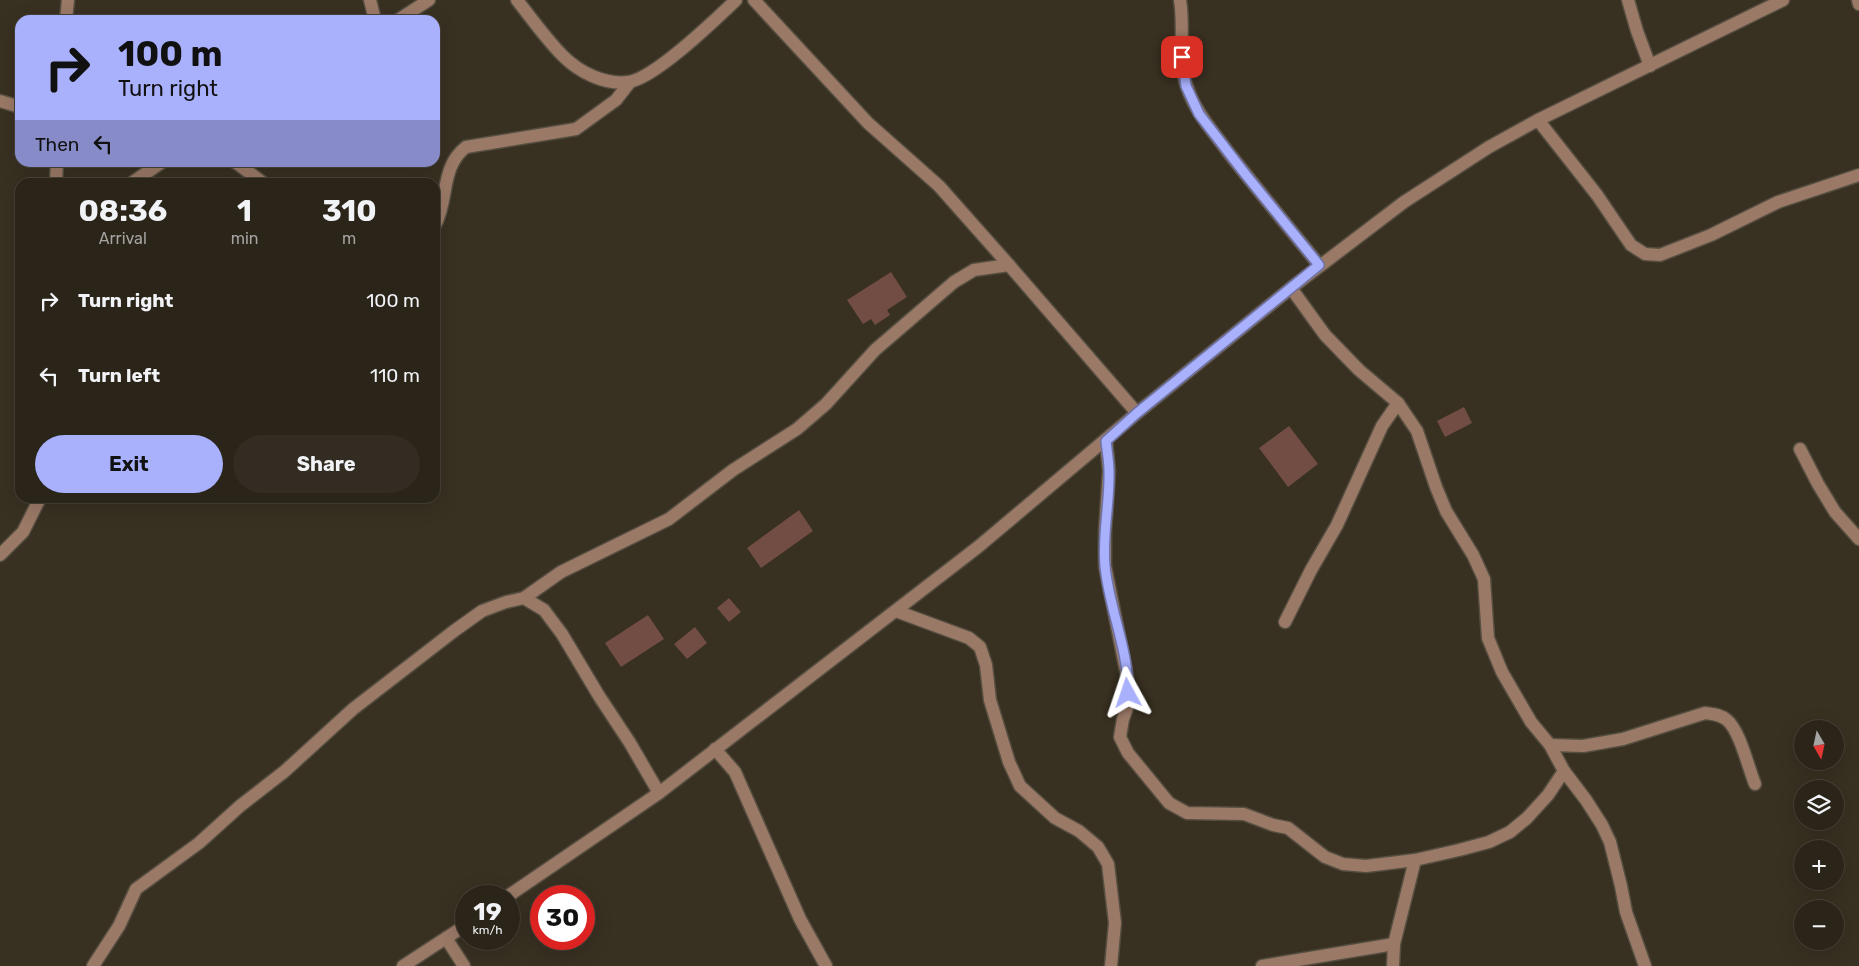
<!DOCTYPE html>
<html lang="en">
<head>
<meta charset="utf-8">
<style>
  body { margin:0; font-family:Rubik,sans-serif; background:#322c22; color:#f1f3f6; height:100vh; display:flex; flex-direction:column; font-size:19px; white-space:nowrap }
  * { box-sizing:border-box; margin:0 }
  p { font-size:16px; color:#a5a4a2 }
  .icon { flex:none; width:28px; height:28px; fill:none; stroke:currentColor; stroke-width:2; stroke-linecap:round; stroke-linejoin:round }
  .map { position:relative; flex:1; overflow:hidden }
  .panel { position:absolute; left:15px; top:178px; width:425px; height:325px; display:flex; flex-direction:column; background:#2a2419; border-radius:15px; box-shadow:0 5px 20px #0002,0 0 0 1px #464138 }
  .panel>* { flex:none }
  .guide { position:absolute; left:15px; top:15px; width:425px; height:152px; border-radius:15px; box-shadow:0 5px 20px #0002,0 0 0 1px #464138; background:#a9b0fc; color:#111; overflow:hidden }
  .needle { width:32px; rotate:171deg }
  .tools { position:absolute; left:1794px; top:720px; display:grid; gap:10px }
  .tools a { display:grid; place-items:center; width:50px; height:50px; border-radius:50%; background:#2a2419; box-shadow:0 5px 20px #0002,0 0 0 1px #464138; font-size:25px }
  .speed { position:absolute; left:455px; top:885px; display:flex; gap:10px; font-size:25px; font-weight:700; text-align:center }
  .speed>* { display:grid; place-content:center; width:65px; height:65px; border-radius:50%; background:#2a2419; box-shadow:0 5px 20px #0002,0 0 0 1px #464138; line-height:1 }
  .speed small { font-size:12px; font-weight:400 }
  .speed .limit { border:8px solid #d22; background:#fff; color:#111 }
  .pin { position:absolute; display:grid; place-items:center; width:42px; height:42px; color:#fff; margin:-21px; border-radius:10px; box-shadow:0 2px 8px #0006 }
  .me { position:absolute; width:55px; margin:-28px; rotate:355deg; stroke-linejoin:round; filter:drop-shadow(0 0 4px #0008) }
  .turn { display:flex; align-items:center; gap:18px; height:105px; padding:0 20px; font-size:22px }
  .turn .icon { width:65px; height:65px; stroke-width:2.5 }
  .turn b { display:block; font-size:35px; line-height:42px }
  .then { display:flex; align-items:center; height:48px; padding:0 20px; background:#0003; gap:10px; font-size:19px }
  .eta { display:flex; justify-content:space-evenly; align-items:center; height:85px; text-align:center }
  .eta b { font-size:30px; font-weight:700; line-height:35px }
  .primary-button { display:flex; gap:10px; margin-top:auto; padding:10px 20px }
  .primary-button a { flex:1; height:58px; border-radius:30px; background:#a9b0fc; color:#111; font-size:20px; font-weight:700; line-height:58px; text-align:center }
  .primary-button a+a { background:#322c22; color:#f1f3f6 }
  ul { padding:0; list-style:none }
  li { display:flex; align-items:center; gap:15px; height:75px; padding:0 20px }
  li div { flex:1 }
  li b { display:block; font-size:19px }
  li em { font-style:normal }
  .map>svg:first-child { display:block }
  .building { fill:#714d44 }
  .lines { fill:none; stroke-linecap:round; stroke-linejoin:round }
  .minor-casing { stroke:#554e40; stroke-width:15 }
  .minor { stroke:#9a7966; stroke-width:12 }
  .route-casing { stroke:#6e72a4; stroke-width:12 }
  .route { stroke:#a9b0fc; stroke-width:9 }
</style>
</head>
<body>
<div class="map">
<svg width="1859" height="966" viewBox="0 0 1859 966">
  <rect width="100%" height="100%" fill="#383021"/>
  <g class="building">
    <path d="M891,272L907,297L887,310L890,315L875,325L871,319L863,324L847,300Z"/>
    <path d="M1464,407L1472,423L1445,437L1437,421Z"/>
    <path d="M1289,426L1318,464L1288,487L1259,448Z"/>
    <path d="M799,510L813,531L761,568L747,548Z"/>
    <path d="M729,598L741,612L729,622L717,608Z"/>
    <path d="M648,615L664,639L621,667L605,643Z"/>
    <path d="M695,627L707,643L687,659L674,644Z"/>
  </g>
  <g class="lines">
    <g class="minor-casing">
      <g id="minor">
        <path d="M370,0L375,20"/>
        <path d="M517,0C532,19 546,39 563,56C579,72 604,85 628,82C654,79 715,20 736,0"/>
        <path d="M754,0L868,123L939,186L1009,265L1137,413"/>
        <path d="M1180,0C1185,28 1177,60 1187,87C1195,112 1213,131 1228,152C1258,190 1289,228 1319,265"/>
        <path d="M1628,0L1637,31L1650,66"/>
        <path d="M1858,0L1859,4"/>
        <path d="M66,20L68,0"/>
        <path d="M398,20L429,0"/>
        <path d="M0,101L20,107"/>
        <path d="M1538,120L1597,195L1631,245L1645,254L1660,255L1711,235L1778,202L1859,175"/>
        <path d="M235,162L262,182"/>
        <path d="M56,182L57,162"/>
        <path d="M133,182L162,162"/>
        <path d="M435,225C449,200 440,167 466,147L576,129L616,100L630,82"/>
        <path d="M1291,288L1325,335L1359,370L1398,403L1417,431L1436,487L1446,511L1473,555L1484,579L1488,638L1502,672L1531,722L1550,745L1564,771L1586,800L1602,825L1610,842L1621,886L1626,912L1645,966"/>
        <path d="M1106,441L1109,471L1105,531V566L1128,681V705L1123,719L1120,737L1128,753L1169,803L1187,813L1244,814L1273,825L1288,828L1325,857L1343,864L1366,866L1415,860L1459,850L1489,842L1510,832L1527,818L1548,795L1564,771"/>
        <path d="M1800,449L1818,484L1835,512L1859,539"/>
        <path d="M0,555L23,532L40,498"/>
        <path d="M524,598L544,610L562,634L599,696L630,743L659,793"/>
        <path d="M896,611L969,638L980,647L986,665L990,700L1009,762L1020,786L1055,818L1079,831L1098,847L1108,864L1115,923L1111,966"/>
        <path d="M1285,622L1311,570L1337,525L1382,426L1398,403"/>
        <path d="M1550,745L1583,746L1623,739L1705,713C1712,714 1720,714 1727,720C1740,731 1748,767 1755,784"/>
        <path d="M715,749L735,772L800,919L826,966"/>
        <path d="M508,896L659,793L978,547L1137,413L1291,288L1404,202L1489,147L1538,120L1783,0"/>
        <path d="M446,938L464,966"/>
        <path d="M93,966L119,926L136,889L199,843L240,806L285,771L353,709L454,631L482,611L506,602L524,598L561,572L669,519L733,470L797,429L826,404L875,350L954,282L974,270L1009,265"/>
        <path d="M403,966L466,925"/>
        <path d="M1262,966L1394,944"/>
        <path d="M1393,966L1394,944L1415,860"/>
      </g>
    </g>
    <use href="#minor" class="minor"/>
  </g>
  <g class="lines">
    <g class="route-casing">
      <path id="route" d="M1128,693C1129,650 1109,609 1105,566C1102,534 1110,503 1109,471C1109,461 1107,451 1106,441L1137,413L1319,265L1246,175L1199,114L1186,86L1182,57"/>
    </g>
    <use href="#route" class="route"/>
  </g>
</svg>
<div class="tools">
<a><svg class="needle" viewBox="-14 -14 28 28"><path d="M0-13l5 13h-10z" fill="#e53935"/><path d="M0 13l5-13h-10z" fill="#a5a4a2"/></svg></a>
<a><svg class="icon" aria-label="layers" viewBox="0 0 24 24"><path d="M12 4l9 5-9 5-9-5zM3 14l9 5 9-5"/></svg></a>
<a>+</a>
<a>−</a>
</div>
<div class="speed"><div>19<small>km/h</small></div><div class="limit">30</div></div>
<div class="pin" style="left:1182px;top:57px;background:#d93025"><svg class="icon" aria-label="arrive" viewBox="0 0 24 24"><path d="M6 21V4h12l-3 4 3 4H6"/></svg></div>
<svg class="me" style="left:1128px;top:693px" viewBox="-20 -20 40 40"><path d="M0-17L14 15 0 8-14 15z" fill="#a9b0fc" stroke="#fff" stroke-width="4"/></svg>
<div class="guide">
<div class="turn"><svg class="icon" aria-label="right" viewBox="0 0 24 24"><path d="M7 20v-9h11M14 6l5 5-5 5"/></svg><div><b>100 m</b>Turn right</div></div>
<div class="then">Then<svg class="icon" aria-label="left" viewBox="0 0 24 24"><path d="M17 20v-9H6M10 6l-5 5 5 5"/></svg></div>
</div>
<section class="panel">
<div class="eta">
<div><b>08:36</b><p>Arrival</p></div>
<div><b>1</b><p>min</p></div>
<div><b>310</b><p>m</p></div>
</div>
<ul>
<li><svg class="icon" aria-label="right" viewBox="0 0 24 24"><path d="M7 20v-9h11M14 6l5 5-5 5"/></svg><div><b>Turn right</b></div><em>100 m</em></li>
<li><svg class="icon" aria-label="left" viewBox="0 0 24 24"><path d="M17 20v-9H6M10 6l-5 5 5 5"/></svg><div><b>Turn left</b></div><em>110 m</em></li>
</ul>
<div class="primary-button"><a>Exit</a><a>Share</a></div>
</section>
</div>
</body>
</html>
